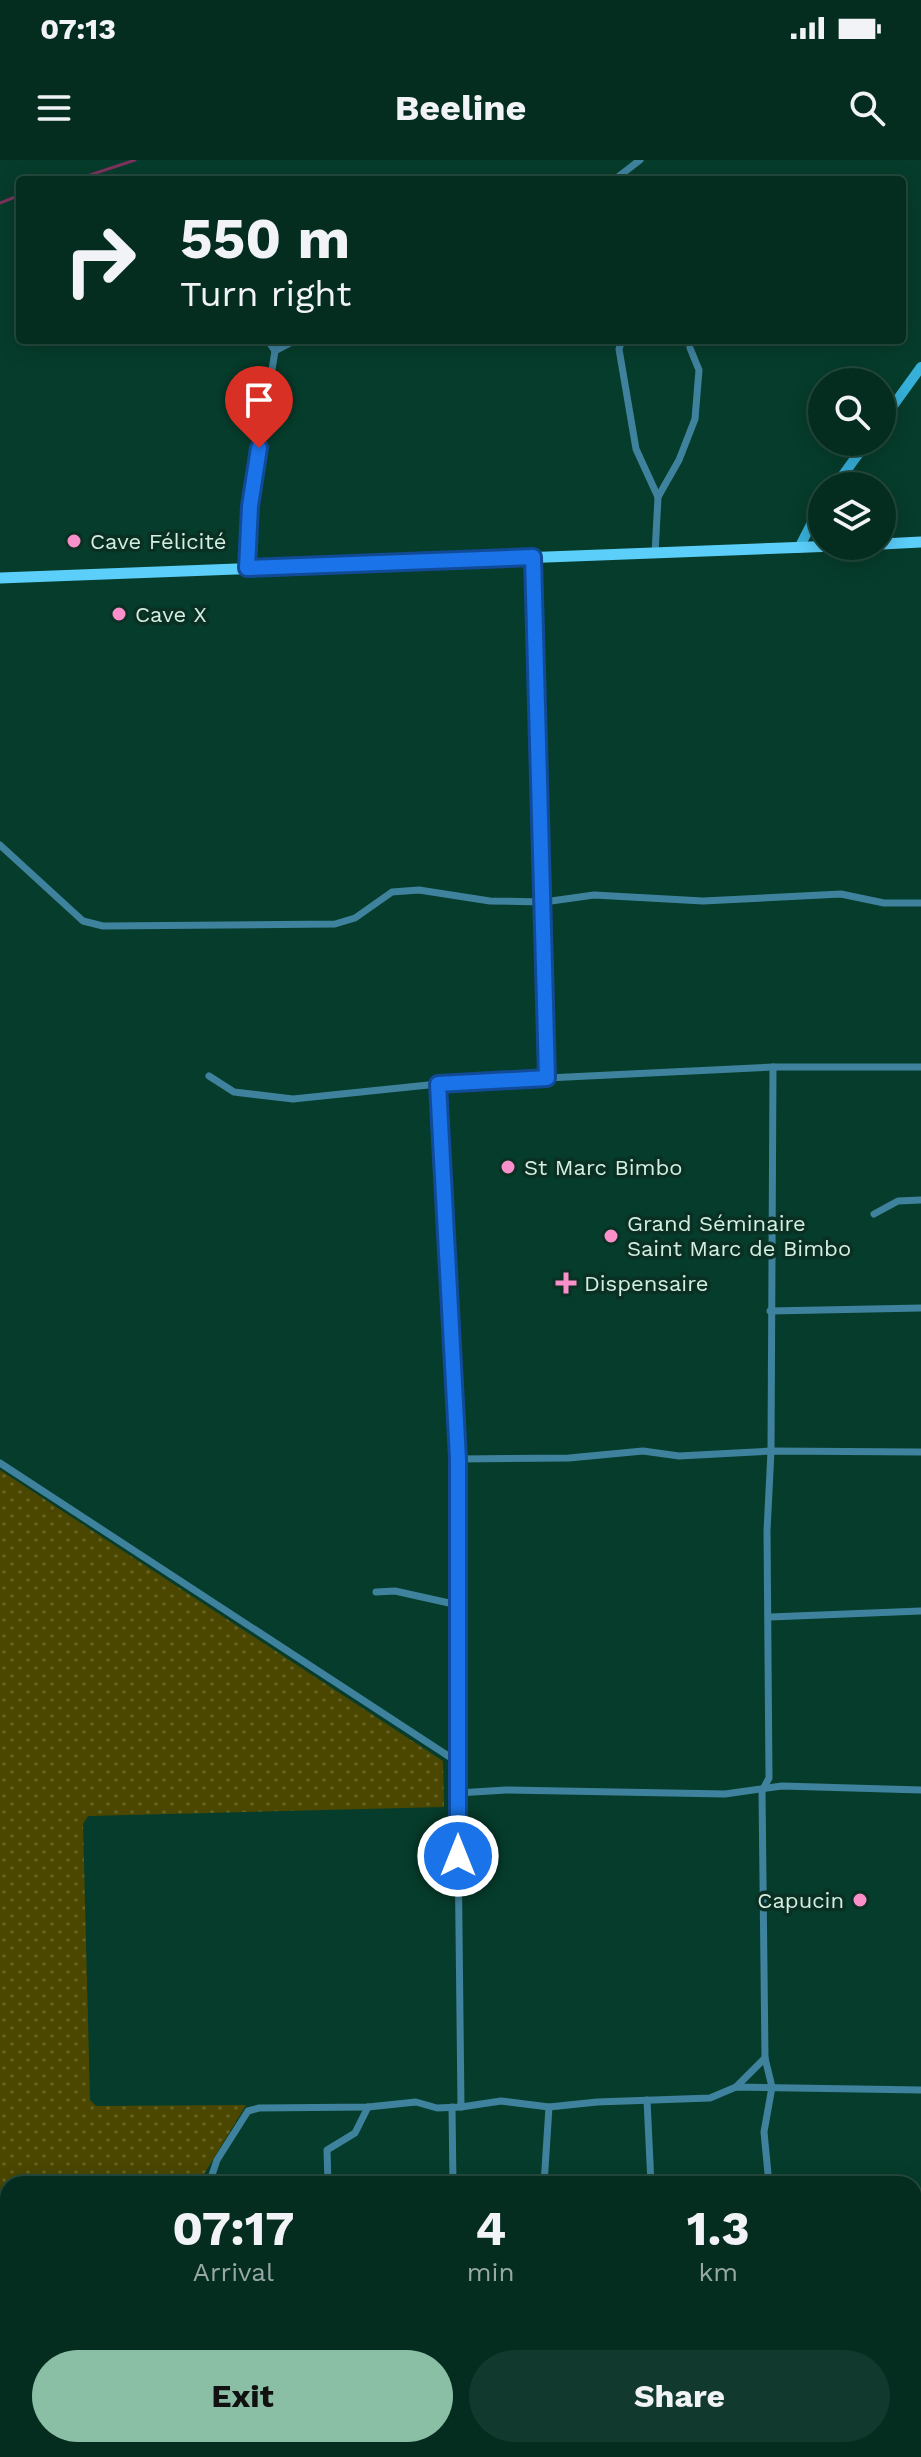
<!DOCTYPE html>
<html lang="en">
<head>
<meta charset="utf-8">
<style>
  body { margin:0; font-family:"Work Sans",sans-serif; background:#12392d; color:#f1f3f6; height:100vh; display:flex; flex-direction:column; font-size:30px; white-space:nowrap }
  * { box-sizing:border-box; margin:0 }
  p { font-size:26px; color:#97a8a5 }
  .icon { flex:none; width:44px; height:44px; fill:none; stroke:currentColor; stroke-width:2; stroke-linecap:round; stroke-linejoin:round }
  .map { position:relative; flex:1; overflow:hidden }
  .drawer { position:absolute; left:0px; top:2016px; width:922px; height:282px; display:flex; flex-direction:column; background:#042d20; border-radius:24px 24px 0 0; box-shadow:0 4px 20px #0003,0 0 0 2px #25493e }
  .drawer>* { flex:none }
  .banner { position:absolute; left:16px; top:16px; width:890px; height:168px; border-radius:8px; box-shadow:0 4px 20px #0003,0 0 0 2px #25493e; background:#042d20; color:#f1f3f6; overflow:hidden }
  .buttons { position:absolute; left:808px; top:208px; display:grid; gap:16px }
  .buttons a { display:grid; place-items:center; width:88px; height:88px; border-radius:50%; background:#042d20; box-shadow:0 4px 20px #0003,0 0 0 2px #25493e; font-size:40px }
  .pin { position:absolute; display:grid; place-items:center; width:68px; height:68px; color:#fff; margin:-82px -34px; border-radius:50% 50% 50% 0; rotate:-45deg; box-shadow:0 0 8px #0007 }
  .pin .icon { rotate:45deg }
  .me { position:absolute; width:88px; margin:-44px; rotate:0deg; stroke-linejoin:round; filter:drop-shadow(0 0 6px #0008) }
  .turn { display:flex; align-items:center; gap:28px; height:168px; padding:0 32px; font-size:36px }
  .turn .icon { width:104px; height:104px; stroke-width:2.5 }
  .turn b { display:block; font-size:56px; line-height:68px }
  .eta { display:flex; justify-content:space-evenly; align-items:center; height:136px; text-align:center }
  .eta b { font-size:48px; font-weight:700; line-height:56px }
  .action { display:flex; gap:16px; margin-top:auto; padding:16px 32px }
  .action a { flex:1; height:92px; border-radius:48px; background:#8abfa5; color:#111; font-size:32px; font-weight:700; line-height:92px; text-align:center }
  .action a+a { background:#12392d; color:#f1f3f6 }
  .status { display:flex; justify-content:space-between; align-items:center; height:56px; padding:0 40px; background:#042d20; direction:ltr }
  .status svg { height:22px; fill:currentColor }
  header { display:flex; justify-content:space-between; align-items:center; height:104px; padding:0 32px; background:#042d20; font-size:36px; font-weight:700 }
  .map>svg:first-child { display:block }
  .green { fill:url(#green-dots) }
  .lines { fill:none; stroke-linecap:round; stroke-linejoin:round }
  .stream { stroke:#7c325e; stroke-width:3 }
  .street { stroke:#3f829d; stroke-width:7 }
  .secondary { stroke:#36afd9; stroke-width:10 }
  .primary { stroke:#5bcef9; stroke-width:11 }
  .route-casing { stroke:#114b97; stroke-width:20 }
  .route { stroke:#1a73e8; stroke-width:14 }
  .poi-dot { fill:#f990ca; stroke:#0a3023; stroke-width:3 }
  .labels { text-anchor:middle; stroke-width:7; stroke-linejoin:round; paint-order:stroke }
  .poi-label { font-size:22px; fill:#d5eee2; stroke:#0a3023; text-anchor:start }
</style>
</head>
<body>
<div class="status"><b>07:13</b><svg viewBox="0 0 49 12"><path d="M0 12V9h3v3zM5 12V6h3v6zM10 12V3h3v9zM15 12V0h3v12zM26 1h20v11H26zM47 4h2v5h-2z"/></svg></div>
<header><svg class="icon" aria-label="menu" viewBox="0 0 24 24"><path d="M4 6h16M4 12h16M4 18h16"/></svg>Beeline<svg class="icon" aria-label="search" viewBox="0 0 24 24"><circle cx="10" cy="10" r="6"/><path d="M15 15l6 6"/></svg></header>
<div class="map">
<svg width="921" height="2297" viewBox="0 0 921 2297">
  <defs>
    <pattern id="green-dots" width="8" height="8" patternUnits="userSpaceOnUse" patternTransform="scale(2)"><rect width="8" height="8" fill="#4b4700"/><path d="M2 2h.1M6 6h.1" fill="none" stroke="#646225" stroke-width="1.8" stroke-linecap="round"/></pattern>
  </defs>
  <rect width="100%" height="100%" fill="#063c2b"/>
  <path class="green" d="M0,1310L443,1601L444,1647L88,1656L83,1664L90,1940L96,1946L246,1945L198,2024H8V2231L0,2240Z"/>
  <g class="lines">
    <g class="stream">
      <path d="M75,20L135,0"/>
      <path d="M0,43L20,35"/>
    </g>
    <g class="street">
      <path d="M614,20L640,0"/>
      <path d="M268,180L275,191"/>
      <path d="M622,180L619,189L636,289L658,337L655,394"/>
      <path d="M658,337L679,300L695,259L699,210L690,188"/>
      <path d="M533,397L547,918"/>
      <path d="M247,408L250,346L275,191L296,180"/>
      <path d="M0,685L83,761L103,766L335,764L355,758L392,732L419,730L490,741L544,742L594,735L703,741L841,734L884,743H921"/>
      <path d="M209,916L234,932L293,939L438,924L547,918L773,907H921"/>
      <path d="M874,1054L898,1041L921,1040"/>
      <path d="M770,1151L921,1148"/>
      <path d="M458,1299L569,1298L643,1291L679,1296L771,1291L921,1292"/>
      <path d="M0,1303L459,1603"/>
      <path d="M376,1432L395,1431L458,1445"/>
      <path d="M770,1457L921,1451"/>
      <path d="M458,1633L506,1630L725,1634L782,1626L921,1630"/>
      <path d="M736,1927L765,1898"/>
      <path d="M647,1940L651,2024"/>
      <path d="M452,1947L453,2024"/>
      <path d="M461,1947L501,1941L549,1947"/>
      <path d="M209,2024L217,2000L248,1951L259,1948L368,1947L416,1942L437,1948L461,1947L456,1502L458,1299L438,924"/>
      <path d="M328,2024L327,1990L355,1973L368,1947"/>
      <path d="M544,2024L549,1947L597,1942L710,1938L736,1927L921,1930"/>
      <path d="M769,2024L764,1972L772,1927L765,1898L762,1631L769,1618L767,1371L771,1291L773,907"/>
      <path d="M914,2037H921"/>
      <path d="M914,2263H921"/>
      <path d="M217,2290L223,2297"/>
      <path d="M313,2290L316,2297"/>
      <path d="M438,2290L439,2297"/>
      <path d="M561,2290L562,2297"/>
      <path d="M776,2290V2297"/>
      <path d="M33,2297L37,2290"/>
    </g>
    <g class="secondary">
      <path d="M882,261L921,207"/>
      <path d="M835,326L867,282"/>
      <path d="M799,388L822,343"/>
    </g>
    <g class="primary">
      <path d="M882,384L921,382"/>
      <path d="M0,418L836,386"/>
    </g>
  </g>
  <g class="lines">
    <g class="route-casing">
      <path id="route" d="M259,288L250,346L247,408L533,397L547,918L438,924L458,1299V1696"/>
    </g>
    <use href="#route" class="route"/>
  </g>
  <g class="poi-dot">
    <circle cx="74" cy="381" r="8"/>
    <circle cx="119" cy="454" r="8"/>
    <circle cx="508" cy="1007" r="8"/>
    <circle cx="611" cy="1076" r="8"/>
    <path d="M562 1111h8v8h8v8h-8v8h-8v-8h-8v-8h8z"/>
    <circle cx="860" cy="1740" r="8"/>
  </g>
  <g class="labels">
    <g class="poi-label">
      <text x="90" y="389">Cave Félicité</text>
      <text x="135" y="462">Cave X</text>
      <text x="524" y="1015">St Marc Bimbo</text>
      <text x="627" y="1071">Grand Séminaire<tspan x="627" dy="25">Saint Marc de Bimbo</tspan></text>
      <text x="584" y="1131">Dispensaire</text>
      <text x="844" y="1748" text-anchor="end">Capucin</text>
    </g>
  </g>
</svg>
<div class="buttons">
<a><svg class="icon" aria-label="search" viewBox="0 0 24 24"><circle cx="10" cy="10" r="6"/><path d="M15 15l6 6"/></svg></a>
<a><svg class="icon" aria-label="layers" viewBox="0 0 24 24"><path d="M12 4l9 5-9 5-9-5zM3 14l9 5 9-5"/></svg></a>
</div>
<div class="pin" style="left:259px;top:288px;background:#d93025"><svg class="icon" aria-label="arrive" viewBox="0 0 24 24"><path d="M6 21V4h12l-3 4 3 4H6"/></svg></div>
<svg class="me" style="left:458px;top:1696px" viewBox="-20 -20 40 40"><circle r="17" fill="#1a73e8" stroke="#fff" stroke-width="3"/><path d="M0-11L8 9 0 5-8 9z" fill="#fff"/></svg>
<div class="banner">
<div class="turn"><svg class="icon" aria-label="right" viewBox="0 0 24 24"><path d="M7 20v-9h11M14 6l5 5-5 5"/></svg><div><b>550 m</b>Turn right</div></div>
</div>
<section class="drawer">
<div class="eta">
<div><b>07:17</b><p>Arrival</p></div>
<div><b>4</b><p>min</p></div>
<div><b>1.3</b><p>km</p></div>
</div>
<div class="action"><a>Exit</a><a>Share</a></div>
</section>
</div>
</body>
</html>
